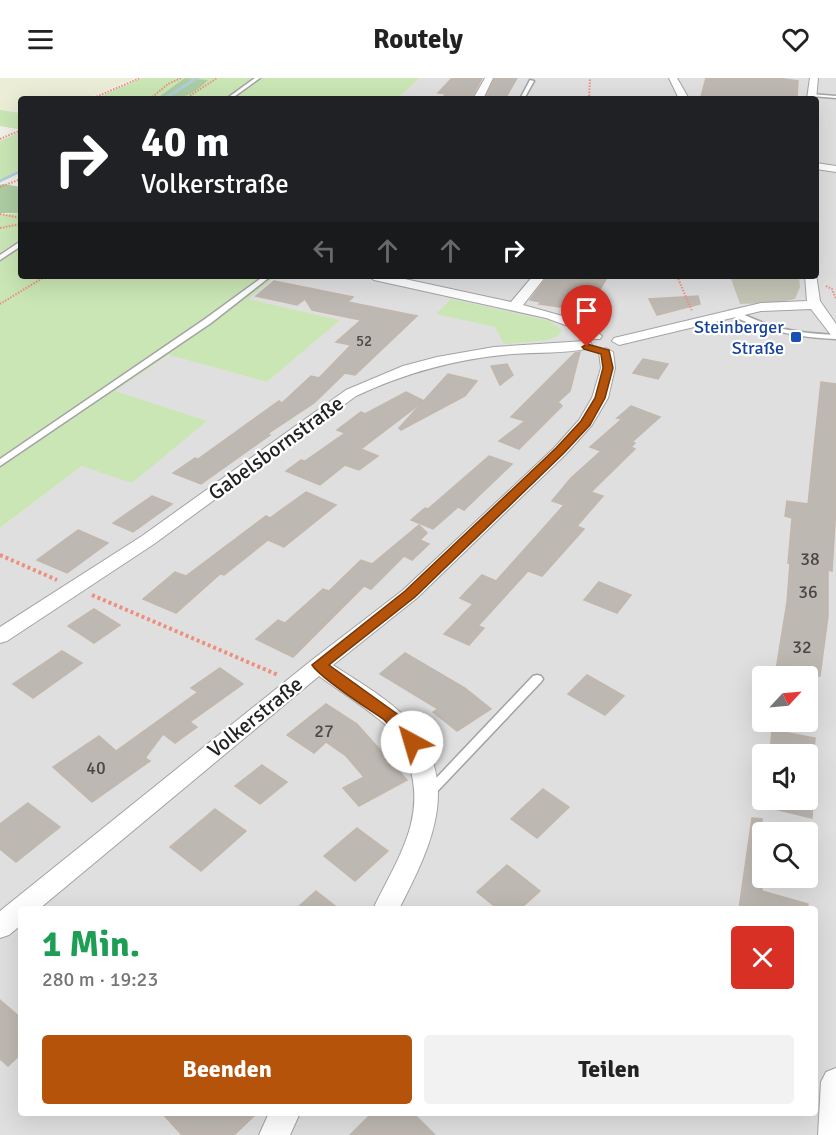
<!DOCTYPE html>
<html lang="de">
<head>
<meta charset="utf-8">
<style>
  body { margin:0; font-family:Signika,sans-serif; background:#f2f2f2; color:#222; height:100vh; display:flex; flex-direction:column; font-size:22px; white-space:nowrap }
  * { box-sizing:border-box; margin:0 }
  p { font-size:20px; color:#767676 }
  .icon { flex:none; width:33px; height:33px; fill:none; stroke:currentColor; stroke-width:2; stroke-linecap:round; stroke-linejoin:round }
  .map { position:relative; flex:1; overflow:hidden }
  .panel { position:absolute; left:18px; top:828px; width:800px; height:210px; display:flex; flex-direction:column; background:#fff; border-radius:6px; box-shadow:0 6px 24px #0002 }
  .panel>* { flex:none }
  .hud { position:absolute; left:18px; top:18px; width:801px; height:183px; border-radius:6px; box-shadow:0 6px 24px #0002; background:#202124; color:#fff; overflow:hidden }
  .needle { width:39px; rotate:64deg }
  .fabs { position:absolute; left:752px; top:588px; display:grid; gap:12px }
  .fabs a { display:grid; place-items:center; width:66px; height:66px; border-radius:6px; background:#fff; box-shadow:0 6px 24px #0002; font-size:30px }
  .pin { position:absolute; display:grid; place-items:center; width:51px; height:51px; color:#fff; margin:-62px -26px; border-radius:50% 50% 50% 0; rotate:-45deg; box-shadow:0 0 6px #0007 }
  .pin .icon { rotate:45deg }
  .me { position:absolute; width:66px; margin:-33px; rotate:321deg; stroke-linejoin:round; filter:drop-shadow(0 0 4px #0008) }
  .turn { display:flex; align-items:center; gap:21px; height:126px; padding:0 24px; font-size:27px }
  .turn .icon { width:78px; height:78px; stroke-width:2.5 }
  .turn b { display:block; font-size:42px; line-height:51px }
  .lanes { display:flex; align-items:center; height:57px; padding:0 24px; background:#0003; justify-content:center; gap:30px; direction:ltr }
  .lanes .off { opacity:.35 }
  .round { display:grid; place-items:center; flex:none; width:63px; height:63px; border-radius:6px; background:#f2f2f2 }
  .headline { display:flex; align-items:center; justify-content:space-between; height:102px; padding:0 24px }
  h1 { font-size:36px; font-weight:800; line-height:45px; color:#1e9e55 }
  .cta { display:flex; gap:12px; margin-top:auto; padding:12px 24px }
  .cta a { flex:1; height:69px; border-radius:6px; background:#b45309; color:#fff; font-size:24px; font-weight:800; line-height:69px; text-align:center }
  .cta a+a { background:#f2f2f2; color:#222 }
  header { display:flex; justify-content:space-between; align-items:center; height:78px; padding:0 24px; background:#fff; font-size:27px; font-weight:800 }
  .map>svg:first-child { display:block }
  .residential { fill:#e0dfdf; fill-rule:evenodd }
  .construction { fill:#c4c5b5 }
  .farmland { fill:#ebedd7 }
  .grass { fill:#cae6b5 }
  .forest { fill:#accca2 }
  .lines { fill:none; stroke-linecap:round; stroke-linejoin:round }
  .stream { stroke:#aeceda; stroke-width:3 }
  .building { fill:#beb8b2; stroke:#c2b7ad; stroke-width:1.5 }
  .service-casing { stroke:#a3a3a3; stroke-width:3 }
  .minor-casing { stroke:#a3a3a3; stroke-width:2 }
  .path-far2 { stroke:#ee8f7d; stroke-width:2; stroke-dasharray:1.5 1.5; stroke-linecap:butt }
  .path-far1 { stroke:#ee8f7d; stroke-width:3; stroke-dasharray:2 2; stroke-linecap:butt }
  .path { stroke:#ee8f7d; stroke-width:4; stroke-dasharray:3 3; stroke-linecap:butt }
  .service { fill:#fff; fill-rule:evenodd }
  .minor { fill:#fff; fill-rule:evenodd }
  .route { fill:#b45309; stroke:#753606; stroke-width:1.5 }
  .transit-dot { fill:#1a4fb4; stroke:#fff; stroke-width:2 }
  .labels { text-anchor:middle; stroke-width:4.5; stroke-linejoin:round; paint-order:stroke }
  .far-number-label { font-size:15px; fill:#494846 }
  .far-transit-label { font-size:18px; fill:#164399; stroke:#fff; text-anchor:end }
  .number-label { font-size:18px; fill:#494846 }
  .street-label { font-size:21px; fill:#222; stroke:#fff }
</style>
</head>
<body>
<header><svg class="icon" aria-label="menu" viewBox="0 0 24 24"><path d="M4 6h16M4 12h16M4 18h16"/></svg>Routely<svg class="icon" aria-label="heart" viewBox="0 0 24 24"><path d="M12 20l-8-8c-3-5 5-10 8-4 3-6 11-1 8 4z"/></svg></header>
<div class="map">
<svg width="836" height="1057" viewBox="0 0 836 1057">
  <rect width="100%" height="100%" fill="#f1efe9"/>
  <path class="residential" d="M420,0H836V1057H0V450L82,388L207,344L114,313L170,277L267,304L339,242L247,221L276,198H816V21H397ZM762,598H807V644H762ZM762,676H807V722H762ZM762,754H807V800H762ZM21,831H814V1035H21Z"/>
  <path class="construction" d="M730,198H799L800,209L795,221L773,225L740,226Z"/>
  <path class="farmland" d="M0,0H135L85,21H21V35L0,32Z"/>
  <g class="grass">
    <path d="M142,0H255L224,21H94Z"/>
    <path d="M262,0H420L397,21H232Z"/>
    <path d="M0,32L21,35V50L17,51L0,48Z"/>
    <path d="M21,53V91L0,102V63Z"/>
    <path d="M21,135V161L0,175V137Z"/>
    <path d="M21,169V198H276L248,221L340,242L267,304L169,277L115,313L207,343L132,405L82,388L0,450V183Z"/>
    <path d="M451,221L550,243L562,252L559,257L549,262L504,266L495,249L436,236Z"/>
  </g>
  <g class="forest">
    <path d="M185,0L208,2C190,20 180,21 156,21Z"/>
    <path d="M3,106L21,109V135H0V107Z"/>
  </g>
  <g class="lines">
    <g class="stream">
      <path d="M164,21L197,0"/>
      <path d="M0,103L21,93"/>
    </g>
  </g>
  <g class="building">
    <path d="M452,0H482L471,21L443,19L446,16L438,15Z"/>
    <path d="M495,0H517L505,21H485Z"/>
    <path d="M706,0H778L798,3L797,19L794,18V21L701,19Z"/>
    <path d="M548,198H608L587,233L539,226L541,224L530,222Z"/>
    <path d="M274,203L353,219L348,224L417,238L355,297L345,295L314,325L267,356L270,357L201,406L173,395L195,380L198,381L279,323L282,325L311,298L319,300L351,267L336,264L361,242L312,232L305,221L297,227L256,218Z"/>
    <path d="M698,218L700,226L657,237L649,221Z"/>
    <path d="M580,274L570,313L558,324L562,328L519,371L499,363L525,343L511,339L575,275Z"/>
    <path d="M643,281L668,286L658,301L633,295Z"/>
    <path d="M507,286L513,297L500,307L491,288Z"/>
    <path d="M448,296L477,303L465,318L401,352L399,350Z"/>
    <path d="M821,304L836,306V429L832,493L828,492V538L820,598H775L787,524L790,485H788L792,440L785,438L787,423L808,426Z"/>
    <path d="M406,314L424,323L361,371L378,378L359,392L345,387L320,407L286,393L301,382L305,383L345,355L337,352L361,334L365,336Z"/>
    <path d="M631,328L660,339L632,364L635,365L631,369L635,371L591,414L603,418L577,448L584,451L542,498L528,493L478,548L484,550L469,567L444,556L473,526L460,520L482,497L496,503L564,427L552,423L571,400L601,373L590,369L622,341L617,340Z"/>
    <path d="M489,378L512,386L464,432L458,429L433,451L411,442L425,430L428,431Z"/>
    <path d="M306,414L336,427L284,469L268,462L224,497L220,496L176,535L143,521L175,494L186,498L266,438L270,440Z"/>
    <path d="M152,418L172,426L133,454L113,445Z"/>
    <path d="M419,447L427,455L420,462L429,466L412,482L404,478L371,511L364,508L293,579L256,561L278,542L285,545L323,511L329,513L361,482L372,486Z"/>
    <path d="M78,452L108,465L67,495L37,482Z"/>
    <path d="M599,504L631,517L617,535L584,522Z"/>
    <path d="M94,531L120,547L94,565L68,548Z"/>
    <path d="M62,573L82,585L33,620L13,606Z"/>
    <path d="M405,575L465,610L491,631L457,653L433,634L438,631L380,596Z"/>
    <path d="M220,590L243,606L190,644L197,649L175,665L163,656L145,680L150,683L92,724L53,689L99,658L116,673L198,614L191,610Z"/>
    <path d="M587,597L624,618L605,637L568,616Z"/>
    <path d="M326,626L357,646L407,702L359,728L343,710L364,699L346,678L326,664L314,675L287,657Z"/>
    <path d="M772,652L815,660L814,676H770Z"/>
    <path d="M262,687L287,704L260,726L235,708Z"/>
    <path d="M543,711L569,729L537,760L511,741Z"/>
    <path d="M762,722H813L812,740L762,728Z"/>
    <path d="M28,725L60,749L16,784L0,771V746Z"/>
    <path d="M215,731L246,753L201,793L170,769Z"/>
    <path d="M752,740L762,741V813L808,826L807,831H739Z"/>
    <path d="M357,750L388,773L355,803L324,778Z"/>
    <path d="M507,787L540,813L520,831H498L477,814Z"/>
    <path d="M316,813L339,831H296Z"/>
    <path d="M0,922L21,940V976L8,988L0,981Z"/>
    <path d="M162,1035H257L234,1057H182Z"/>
    <path d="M372,1035H413L435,1057H350Z"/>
  </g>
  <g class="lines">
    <g class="service-casing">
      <g id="service">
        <path d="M255,0H260L231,21H226Z"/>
        <path d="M530,2L534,3L524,21H520Z"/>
        <path d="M810,16L836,18V20L812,18Z"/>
        <path d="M21,163V168L0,182V177Z"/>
        <path d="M264,198H271L211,245L0,388V381L205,241Z"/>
        <path d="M729,233C740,233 758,244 770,247C791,254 814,256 836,257V261C798,260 764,252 729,237Z"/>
        <path d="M537,597L541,598L543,601L541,604L432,719L428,721L424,719L422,716L424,713L533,598Z"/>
      </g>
    </g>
    <g class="minor-casing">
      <g id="minor">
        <path d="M485,0H493L483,21H473Z"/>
        <path d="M669,0H677L689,21H679Z"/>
        <path d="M810,0H818L816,22L807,21Z"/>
        <path d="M816,85L836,88V94L816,91Z"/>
        <path d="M816,196L820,223L836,246V258L831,257L811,231L761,233L619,267L612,263L614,260L761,225L807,223L805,198H816Z"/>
        <path d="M368,198H391L511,224L533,198H546L523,227L584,244L602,258L600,261H590L574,250L546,240L374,202Z"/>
        <path d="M585,263L590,264L592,267L590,270C565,276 537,274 512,276C456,281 407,294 356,318L154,466L7,563L0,565V549L142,458L346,312L403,288L437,279L494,269Z"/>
        <path d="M606,270L613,274L615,290L608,320L592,347L566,376L417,520L333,587C354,601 387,620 404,638C464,700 433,765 399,831H373C397,781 429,738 407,681C403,669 396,656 386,647C365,629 341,614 319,598L39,831H21V847L9,857L0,860V833L312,582L403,512L554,370L579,342L592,320L601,290L599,274Z"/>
        <path d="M836,990V1057H818L821,1004L826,994Z"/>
        <path d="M269,1035H300L290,1057H259Z"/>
      </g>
    </g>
    <g class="path-far2">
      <path d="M91,21L140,0"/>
      <path d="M150,21L168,6L181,0"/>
      <path d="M185,21L217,0"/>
      <path d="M420,21L429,19L451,21"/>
      <path d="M589,21L590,0"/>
      <path d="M0,61L21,52"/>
      <path d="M0,109L21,101"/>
      <path d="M0,136L21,140"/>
      <path d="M0,150L21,146"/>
      <path d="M677,198L692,233"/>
      <path d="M826,208L832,211L836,221"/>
      <path d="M0,226L46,198"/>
    </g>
    <path class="path-far1" d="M0,477L2,478"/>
    <g class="path">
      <path d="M0,477L57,502"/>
      <path d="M92,517L278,597"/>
    </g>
    <use href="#service" class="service"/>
    <use href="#minor" class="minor"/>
  </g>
  <path class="route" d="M587,266L609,272L613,290L605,320L590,347L564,375L415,519L329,587L400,638L420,664L417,668C402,673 394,650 383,641C367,630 321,601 312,587L405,513L556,370L581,343L595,320L603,290L601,276L584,271L582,269Z"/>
  <rect class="transit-dot" x="790" y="253" width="12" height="12" rx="3"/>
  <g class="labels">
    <g class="far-number-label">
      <text x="364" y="268">52</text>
    </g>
    <g class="far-transit-label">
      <text x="784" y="255">Steinberger<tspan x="784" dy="21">Straße</tspan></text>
    </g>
    <g class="number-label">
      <text x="810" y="487">38</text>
      <text x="808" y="520">36</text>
      <text x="802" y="575">32</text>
      <text x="324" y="659">27</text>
      <text x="96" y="696">40</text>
    </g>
    <g class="street-label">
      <text transform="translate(276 370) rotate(-36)" y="7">Gabelsbornstraße</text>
      <text transform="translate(255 639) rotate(-39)" y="7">Volkerstraße</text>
    </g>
  </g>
</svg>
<div class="fabs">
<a><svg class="needle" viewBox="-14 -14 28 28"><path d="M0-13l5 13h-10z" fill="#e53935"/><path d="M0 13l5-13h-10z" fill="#767676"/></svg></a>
<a><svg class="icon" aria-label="sound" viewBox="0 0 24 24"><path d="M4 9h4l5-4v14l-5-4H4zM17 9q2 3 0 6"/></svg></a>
<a><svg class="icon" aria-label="search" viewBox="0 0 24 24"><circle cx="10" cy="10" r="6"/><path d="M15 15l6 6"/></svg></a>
</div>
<div class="pin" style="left:587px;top:269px;background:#d93025"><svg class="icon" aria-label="arrive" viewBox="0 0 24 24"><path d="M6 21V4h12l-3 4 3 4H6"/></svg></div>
<svg class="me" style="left:412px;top:664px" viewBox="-20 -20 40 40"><circle r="19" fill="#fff"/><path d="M0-13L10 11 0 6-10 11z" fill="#b45309"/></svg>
<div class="hud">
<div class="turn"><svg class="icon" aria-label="right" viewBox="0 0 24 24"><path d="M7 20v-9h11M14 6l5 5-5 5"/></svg><div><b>40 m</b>Volkerstraße</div></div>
<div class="lanes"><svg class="icon off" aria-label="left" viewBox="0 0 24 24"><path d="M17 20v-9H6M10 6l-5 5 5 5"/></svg><svg class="icon off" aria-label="ahead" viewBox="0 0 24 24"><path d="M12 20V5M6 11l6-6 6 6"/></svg><svg class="icon off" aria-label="ahead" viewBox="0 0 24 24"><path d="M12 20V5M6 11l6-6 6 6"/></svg><svg class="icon" aria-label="right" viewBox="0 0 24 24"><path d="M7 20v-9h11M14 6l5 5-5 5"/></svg></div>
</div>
<section class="panel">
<div class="headline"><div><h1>1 Min.</h1><p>280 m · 19:23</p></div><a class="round" style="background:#d93025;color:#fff"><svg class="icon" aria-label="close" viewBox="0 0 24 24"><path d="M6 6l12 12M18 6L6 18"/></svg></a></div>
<div class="cta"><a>Beenden</a><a>Teilen</a></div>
</section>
</div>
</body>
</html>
